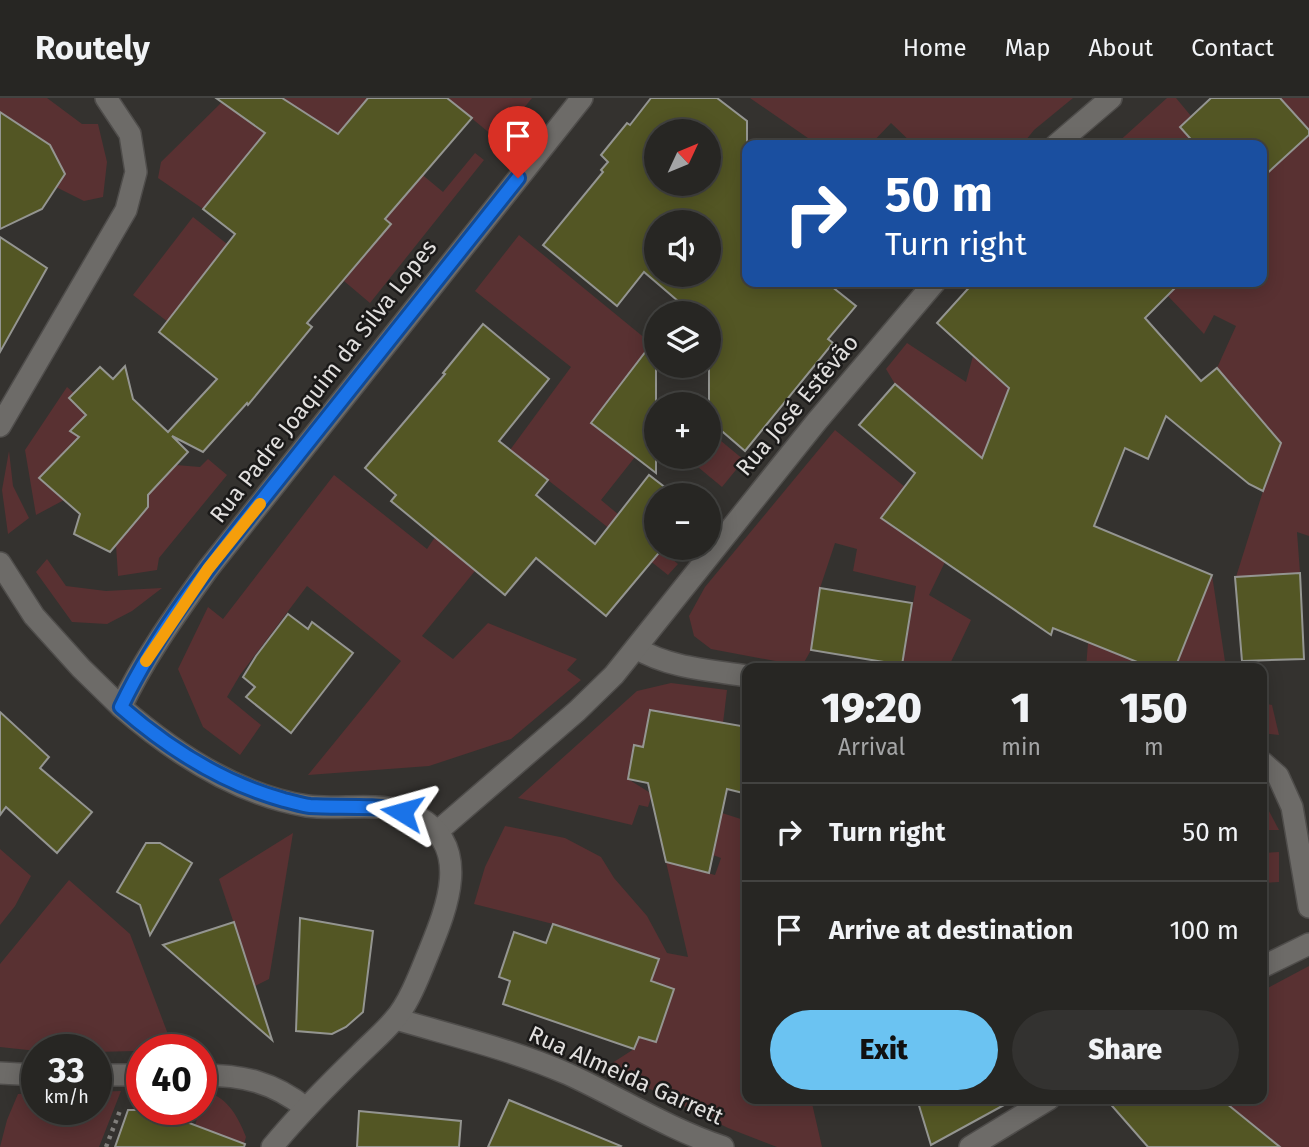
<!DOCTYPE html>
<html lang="en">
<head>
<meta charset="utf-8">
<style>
  body { margin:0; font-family:"Fira Sans",sans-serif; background:#333230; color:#f1f3f6; height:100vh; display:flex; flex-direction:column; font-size:26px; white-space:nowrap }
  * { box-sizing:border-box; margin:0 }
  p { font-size:23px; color:#a4a5a6 }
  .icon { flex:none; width:38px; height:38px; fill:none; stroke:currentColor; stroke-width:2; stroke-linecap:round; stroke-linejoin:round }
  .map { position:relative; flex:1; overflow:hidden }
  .details { position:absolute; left:742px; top:565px; width:525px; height:441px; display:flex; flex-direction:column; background:#272623; border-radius:14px; box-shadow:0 4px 18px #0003,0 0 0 2px #434341 }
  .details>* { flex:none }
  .banner { position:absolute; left:742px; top:42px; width:525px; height:147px; border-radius:14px; box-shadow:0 4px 18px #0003,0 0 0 2px #434341; background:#1a4fa0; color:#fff; overflow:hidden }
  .needle { width:46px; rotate:46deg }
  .controls { position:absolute; left:644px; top:21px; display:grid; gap:14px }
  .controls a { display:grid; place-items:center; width:77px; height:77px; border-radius:50%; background:#272623; box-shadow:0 4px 18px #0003,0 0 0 2px #434341; font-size:35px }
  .speed { position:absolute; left:21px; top:936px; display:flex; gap:14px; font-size:35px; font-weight:700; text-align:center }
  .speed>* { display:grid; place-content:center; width:91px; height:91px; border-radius:50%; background:#272623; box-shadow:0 4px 18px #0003,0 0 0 2px #434341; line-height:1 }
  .speed small { font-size:18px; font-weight:400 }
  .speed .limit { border:10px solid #d22; background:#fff; color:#111 }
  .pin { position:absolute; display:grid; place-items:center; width:60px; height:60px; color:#fff; margin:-72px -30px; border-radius:50% 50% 50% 0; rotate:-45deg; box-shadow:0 0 7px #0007 }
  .pin .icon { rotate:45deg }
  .me { position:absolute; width:77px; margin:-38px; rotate:278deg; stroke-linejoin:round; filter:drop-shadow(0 0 5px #0008) }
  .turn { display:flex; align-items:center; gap:24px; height:147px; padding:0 28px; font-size:32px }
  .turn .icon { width:91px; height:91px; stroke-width:2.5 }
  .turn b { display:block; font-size:49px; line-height:60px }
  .eta { display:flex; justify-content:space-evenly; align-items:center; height:119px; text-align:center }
  .eta b { font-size:42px; font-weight:800; line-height:49px }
  .primary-button { display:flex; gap:14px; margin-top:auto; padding:14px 28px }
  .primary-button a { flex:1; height:80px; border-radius:42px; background:#6bc3f2; color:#111; font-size:28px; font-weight:800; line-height:80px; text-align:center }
  .primary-button a+a { background:#333230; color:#f1f3f6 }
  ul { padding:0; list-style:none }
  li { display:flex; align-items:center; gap:21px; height:98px; padding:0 28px; border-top:2px solid #434341 }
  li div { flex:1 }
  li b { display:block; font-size:26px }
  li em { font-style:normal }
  header { display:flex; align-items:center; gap:42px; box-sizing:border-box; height:98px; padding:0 35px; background:#272623; border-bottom:2px solid #434341 }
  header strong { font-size:33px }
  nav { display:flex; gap:38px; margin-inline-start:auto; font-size:24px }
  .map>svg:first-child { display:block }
  .green { fill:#593132 }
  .building { fill:#535624; stroke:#949591; stroke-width:2; fill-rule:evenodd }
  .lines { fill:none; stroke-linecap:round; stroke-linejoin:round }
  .street-casing { stroke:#4f4d4b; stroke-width:24 }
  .secondary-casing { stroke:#4f4d4b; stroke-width:24 }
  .path { stroke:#817f7c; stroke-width:4.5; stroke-dasharray:3.5 5; stroke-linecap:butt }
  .street { stroke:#6d6b68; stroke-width:21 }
  .secondary { stroke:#6d6b68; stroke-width:21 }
  .route-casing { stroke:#114b97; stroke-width:18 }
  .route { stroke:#1a73e8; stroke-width:12 }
  .slow { stroke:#f59e0b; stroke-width:12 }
  .labels { text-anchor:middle; stroke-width:5; stroke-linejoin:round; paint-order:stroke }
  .street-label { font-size:23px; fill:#e2e0df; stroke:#1b1a19 }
</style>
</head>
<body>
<header>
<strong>Routely</strong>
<nav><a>Home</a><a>Map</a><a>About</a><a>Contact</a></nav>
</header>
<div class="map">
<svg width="1309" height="1049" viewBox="0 0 1309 1049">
  <rect width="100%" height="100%" fill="#34322f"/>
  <g class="green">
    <path d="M0,0H47L82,26H98L107,64L103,99L84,103L56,89L65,76L50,48L0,14Z"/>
    <path d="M282,0H368L353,19L443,94L475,55L484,62L370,205L344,183L391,126L314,60Z"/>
    <path d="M447,0H532L498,42Z"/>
    <path d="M750,0H1073L1034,32L1022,47H914L891,25L870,47H818Z"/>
    <path d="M1167,0H1176L1191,18L1180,29L1196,47H1115Z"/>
    <path d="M1280,0H1309V32Z"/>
    <path d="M222,4L244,20L271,29L203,111L158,80L161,64Z"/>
    <path d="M1309,37V438L1297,434L1300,475L1236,479L1263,393L1281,345L1217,270L1236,228L1214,217L1204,236L1167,197L1181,184H1262V80Z"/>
    <path d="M193,119L227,146L168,224L133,197Z"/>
    <path d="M519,137L652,246L591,325L635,359L601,402L678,466L668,477L510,352L571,269L475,193Z"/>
    <path d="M907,245L966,284L973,258L1012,283L999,315L998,462L944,328L895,286L886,271Z"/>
    <path d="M67,289L74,295L70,300L84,315V319L71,332L79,339L39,380L64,402L36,417L25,352Z"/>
    <path d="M835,332L905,389L945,464L929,497L971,522L948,570H902L916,488L853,473L857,451L835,445L820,490L811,552L802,568L711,551L694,538L689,518L705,489Z"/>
    <path d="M709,333L744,362L722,389L686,359H709Z"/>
    <path d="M9,353L13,388L29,420L8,436L2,392Z"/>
    <path d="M208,361L227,377L159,460L157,472L118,478L116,447L148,409V397L176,367L200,369Z"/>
    <path d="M334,377L427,451L435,439L483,463L422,538L453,561L488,525L577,561L567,572L581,582L511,641L429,668L308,677L401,563L307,488L240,577L227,599L261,627L240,657L203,629L178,571L208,509L223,521Z"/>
    <path d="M47,461L66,488L106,493L162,490L132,513L107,526L72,524L36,474Z"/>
    <path d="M1212,477L1226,570H1175Z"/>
    <path d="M1088,545L1152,570H1086Z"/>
    <path d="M671,585L727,592L723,625L650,612L643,649L633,647L628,681L652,696L648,709L639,707L632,727L518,700L637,593Z"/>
    <path d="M1262,605L1272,607L1279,637L1262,635Z"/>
    <path d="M1262,700L1279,732H1262Z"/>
    <path d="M722,715L747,723V1001H811L822,1049H777L728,1030L606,969L634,951L639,939L656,944L673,891L651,883L658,861L553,826L474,806L485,769L505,728L565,740L601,759L614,780L647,818L667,855L688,859L666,764L715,777L721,760L713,757Z"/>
    <path d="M293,735L269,881L255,888L219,781Z"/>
    <path d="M0,751L31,778L15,808L0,827Z"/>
    <path d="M1279,754V784L1262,785V755Z"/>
    <path d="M69,782L130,836L174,952L96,954V952L37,953L0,949V866Z"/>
    <path d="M1309,868V1049H1280L1221,1001H1262V893Z"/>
    <path d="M121,993L99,1049H0L7,1022L18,996L37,995V1012H96V994Z"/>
    <path d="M201,993C226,996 238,1018 246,1039L243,1049H188L197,1021L172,1012H201Z"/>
  </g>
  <g class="building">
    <path d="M216,0H282L338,36L368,0H447L472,20L385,121L391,126L307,225L312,229L248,307L247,305L203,354L172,338L188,354L148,397V409L110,454L74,436L80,416L39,380L79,339L70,333L86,317L69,300L100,269L113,281L125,268L133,301L168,334L217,281L159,234L235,136L203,111L265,35Z"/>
    <path d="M651,0H717L747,23V184H826L856,208L828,241L833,245L745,353L709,322V215H692L644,174L617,208L543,147L603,74L601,72L608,64L601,57L627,25L630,27ZM656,33H709V86H656ZM656,124H709V177H656Z"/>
    <path d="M1211,0H1280L1309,32V37L1262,80V47H1196L1180,29Z"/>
    <path d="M0,14L50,47L65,76L42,111L0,131Z"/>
    <path d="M0,139L47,170L0,254Z"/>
    <path d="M974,184H1181L1145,220L1201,283L1217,270L1281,345L1263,393L1249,386L1166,318L1148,361L1125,350L1094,428L1212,477L1175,570H1152L1053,530L1051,537L881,420L915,375L859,327L895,286L982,360L1009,290L937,225Z"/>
    <path d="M483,226L549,281L499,343L548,382L536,397L595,446L649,377L675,397H656V450H663L606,518L536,460L505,497L391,403L396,397L365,370L445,276L443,275Z"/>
    <path d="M656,240V375L591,325Z"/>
    <path d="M1300,475L1304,561L1242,563L1235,479Z"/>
    <path d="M820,490L912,505L902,567L811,552Z"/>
    <path d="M288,516L308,531L312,524L353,555L291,635L246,599L255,589L243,579L256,558Z"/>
    <path d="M650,612L747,629V696L727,691L709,775L666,764L648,685L628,681L634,647L643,649Z"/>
    <path d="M0,614L49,659L40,670L92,714L57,755L6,709L0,717Z"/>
    <path d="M146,745H160L192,765L150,837L140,807L117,794Z"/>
    <path d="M300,820L373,833L363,914L346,929L332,936L296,933Z"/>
    <path d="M234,824L272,942L163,847Z"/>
    <path d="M553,826L659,861L651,883L674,891L656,944L639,939L634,951L503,906L510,883L499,879L514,834L546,845Z"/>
    <path d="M917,1001H1015L931,1047Z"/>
    <path d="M1106,1001H1221L1280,1049H1148Z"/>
    <path d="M509,1002L621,1048L620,1049H488Z"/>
    <path d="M128,1012H155L245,1046L244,1049H115Z"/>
    <path d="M359,1013L461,1023L459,1049H357Z"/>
  </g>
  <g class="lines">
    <g class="street-casing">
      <g id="street">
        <path d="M1056,47L1111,0"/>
        <path d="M0,328L126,112L136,74L130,36L106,0"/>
        <path d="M0,465L34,518L81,570L121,609"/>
        <path d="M636,550C669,570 710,572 747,578"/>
        <path d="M1262,664L1278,678L1292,709L1309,809"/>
        <path d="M438,733L577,613L614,577L817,323L935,184"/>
        <path d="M1262,869L1309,846"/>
        <path d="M396,921C454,938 513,952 568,976C620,1000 669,1031 723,1049"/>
        <path d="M0,975L37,977"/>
        <path d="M96,977H142"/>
        <path d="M201,977C243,977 273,984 306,1010"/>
        <path d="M970,1049L1049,1001"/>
      </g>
    </g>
    <g class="secondary-casing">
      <path id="secondary" d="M272,1049C299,1016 329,986 360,956C371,945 384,934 394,922C408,907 420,876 428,856C446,812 473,749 418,719C384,701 342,713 307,708C237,697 174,655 121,609C144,560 176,516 208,471L582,0"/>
    </g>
    <path class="path" d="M106,1049L121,1010"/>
    <use href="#street" class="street"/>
    <use href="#secondary" class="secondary"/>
  </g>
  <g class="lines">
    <g class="route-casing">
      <path id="route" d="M402,714C372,706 341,710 310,708C302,707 293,704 284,702C222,685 169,651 121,609C165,517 234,438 297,358C371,266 444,173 518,80"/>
    </g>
    <use href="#route" class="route"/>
    <path class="slow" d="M146,563L208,471L260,406"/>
  </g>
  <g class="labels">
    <g class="street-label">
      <text transform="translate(323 283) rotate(-52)" y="8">Rua Padre Joaquim da Silva Lopes</text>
      <text transform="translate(797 307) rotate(-50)" y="8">Rua José Estêvão</text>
      <text transform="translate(626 977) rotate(24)" y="8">Rua Almeida Garrett</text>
    </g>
  </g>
</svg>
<div class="controls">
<a><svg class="needle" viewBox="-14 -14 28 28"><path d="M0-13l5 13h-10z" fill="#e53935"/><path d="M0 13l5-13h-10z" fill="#a4a5a6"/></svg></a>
<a><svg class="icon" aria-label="sound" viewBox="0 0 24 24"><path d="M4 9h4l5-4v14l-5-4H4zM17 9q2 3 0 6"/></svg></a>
<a><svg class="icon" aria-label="layers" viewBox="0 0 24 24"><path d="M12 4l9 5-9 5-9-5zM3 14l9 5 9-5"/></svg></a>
<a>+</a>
<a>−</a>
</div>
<div class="speed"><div>33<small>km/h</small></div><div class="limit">40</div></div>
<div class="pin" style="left:518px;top:80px;background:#d93025"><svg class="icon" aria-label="arrive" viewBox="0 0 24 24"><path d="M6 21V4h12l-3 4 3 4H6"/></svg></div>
<svg class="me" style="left:402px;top:714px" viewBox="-20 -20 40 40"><path d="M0-17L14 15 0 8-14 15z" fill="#1a73e8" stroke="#fff" stroke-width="4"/></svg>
<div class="banner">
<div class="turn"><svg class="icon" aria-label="right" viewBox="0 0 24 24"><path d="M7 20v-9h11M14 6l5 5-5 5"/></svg><div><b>50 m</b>Turn right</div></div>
</div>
<section class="details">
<div class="eta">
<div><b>19:20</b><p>Arrival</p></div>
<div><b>1</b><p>min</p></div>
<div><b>150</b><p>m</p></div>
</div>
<ul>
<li><svg class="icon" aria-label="right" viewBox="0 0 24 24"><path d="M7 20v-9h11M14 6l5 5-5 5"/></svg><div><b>Turn right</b></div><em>50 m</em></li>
<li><svg class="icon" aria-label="arrive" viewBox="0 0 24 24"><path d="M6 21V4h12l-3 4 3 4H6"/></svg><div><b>Arrive at destination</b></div><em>100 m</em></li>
</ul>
<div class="primary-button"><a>Exit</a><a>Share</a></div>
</section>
</div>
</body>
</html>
